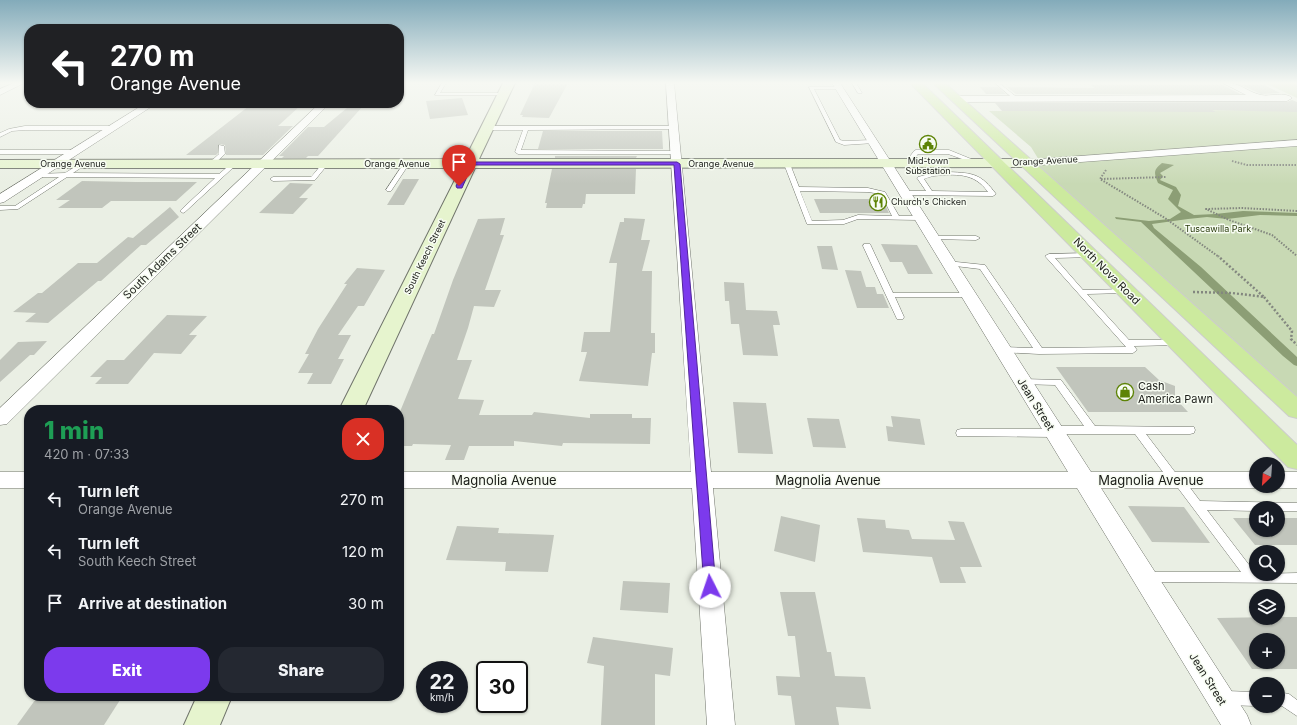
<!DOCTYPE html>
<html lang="en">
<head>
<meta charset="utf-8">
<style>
  body { margin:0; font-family:Inter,sans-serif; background:#242831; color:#f1f3f6; height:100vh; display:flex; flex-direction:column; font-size:15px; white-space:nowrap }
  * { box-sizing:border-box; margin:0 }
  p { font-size:13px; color:#9ea1a6 }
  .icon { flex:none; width:22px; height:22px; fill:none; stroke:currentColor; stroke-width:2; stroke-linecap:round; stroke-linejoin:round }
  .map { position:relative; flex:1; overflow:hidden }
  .panel { position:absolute; left:24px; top:405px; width:380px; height:296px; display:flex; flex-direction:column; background:#171b24; border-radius:16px; box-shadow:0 1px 3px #0004 }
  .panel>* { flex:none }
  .banner { position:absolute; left:24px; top:24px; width:380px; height:84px; border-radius:16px; box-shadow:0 1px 3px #0004; background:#202124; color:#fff; overflow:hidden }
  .needle { width:26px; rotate:205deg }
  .fabs { position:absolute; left:1249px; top:457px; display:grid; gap:8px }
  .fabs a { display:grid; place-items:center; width:36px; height:36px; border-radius:50%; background:#171b24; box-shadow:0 1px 3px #0004; font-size:20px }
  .speed { position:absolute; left:416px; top:661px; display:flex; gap:8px; font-size:20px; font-weight:700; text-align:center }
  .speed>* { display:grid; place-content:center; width:52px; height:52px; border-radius:50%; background:#171b24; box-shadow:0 1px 3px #0004; line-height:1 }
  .speed small { font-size:10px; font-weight:400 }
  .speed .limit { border:2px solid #111; border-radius:6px; background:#fff; color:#111 }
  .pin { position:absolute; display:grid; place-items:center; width:34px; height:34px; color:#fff; margin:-41px -17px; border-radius:50% 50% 50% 0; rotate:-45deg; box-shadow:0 0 4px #0007 }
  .pin .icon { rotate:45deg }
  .me { position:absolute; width:44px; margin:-22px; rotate:356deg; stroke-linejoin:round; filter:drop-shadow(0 0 3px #0008) }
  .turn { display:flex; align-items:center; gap:14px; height:84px; padding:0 20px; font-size:18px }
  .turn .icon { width:52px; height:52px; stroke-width:2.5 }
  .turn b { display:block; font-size:28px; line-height:34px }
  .round { display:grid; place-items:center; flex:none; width:42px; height:42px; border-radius:16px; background:#242831 }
  .overview { display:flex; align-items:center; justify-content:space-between; height:68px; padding:0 20px }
  h1 { font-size:24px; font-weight:800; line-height:30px; color:#1e9e55 }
  .cta { display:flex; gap:8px; margin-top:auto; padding:8px 20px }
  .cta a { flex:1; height:46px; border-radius:16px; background:#7c3aed; color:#fff; font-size:16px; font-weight:800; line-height:46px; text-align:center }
  .cta a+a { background:#242831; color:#f1f3f6 }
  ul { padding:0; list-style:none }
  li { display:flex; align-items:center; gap:12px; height:52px; padding:0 20px }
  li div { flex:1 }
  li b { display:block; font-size:15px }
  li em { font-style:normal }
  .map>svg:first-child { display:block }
  .green { fill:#c8d9b4 }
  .water { fill:#8c9e75 }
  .building { fill:#c1c5bc; fill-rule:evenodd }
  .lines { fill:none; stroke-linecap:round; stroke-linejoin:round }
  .lane-casing { stroke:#70746b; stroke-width:1 }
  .street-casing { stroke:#70746b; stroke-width:1 }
  .secondary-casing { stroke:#70746b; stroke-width:2 }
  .primary-casing { stroke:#cdcdcc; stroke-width:2 }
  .path-far1 { stroke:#83877f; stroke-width:2; stroke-dasharray:1.5 1.5; stroke-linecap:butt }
  .path { stroke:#83877f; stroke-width:2.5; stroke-dasharray:2 2; stroke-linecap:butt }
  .lane { fill:#fff; fill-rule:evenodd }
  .street { fill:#fff; fill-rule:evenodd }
  .secondary { fill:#e6f4ce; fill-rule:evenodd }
  .primary { fill:#ccea9e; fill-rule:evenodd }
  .route { fill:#7c3aed; stroke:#51269a }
  .labels { text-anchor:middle; stroke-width:3; stroke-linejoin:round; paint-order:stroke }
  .far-poi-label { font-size:9px; fill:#1b1d19; stroke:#f7fcf2 }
  .far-street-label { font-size:9px; fill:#1b1d19; stroke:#f7fcf2 }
  .far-park-label { font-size:9px; fill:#2c3d0f; stroke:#f7fcf2 }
  .street-label { font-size:11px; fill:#1b1d19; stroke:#f7fcf2 }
  .poi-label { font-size:11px; fill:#1b1d19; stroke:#f7fcf2; text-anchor:start }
  .near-street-label { font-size:13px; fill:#1b1d19; stroke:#f7fcf2 }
</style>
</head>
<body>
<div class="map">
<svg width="1297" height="725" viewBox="0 0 1297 725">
  <rect width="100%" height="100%" fill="#eaefe4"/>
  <g class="green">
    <path d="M1265,83H1297V98Z"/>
    <path d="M1297,110V141L1039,160L1031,147L989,111Z"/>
    <path d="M1297,143V410L1027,163Z"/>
  </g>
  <path class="water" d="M1162,163L1174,165L1160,173L1163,176L1160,180L1176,187L1181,195L1178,206L1194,215L1215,214L1243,211L1297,213V216L1260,215L1227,219L1207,217L1188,219L1152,224L1154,228L1201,267L1297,357V366L1294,365L1283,356L1141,222L1116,219L1115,217L1149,221L1170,219L1181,212L1168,199L1173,190L1158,183C1154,173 1153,170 1162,163Z"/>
  <g class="building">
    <path d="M535,83H568L549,118L522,117L523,115H520Z"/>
    <path d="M1090,85H1223L1240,94H1016L1007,87L1095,88Z"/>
    <path d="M1241,85H1264L1280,93L1261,94Z"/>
    <path d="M980,87H998L1006,94H986Z"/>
    <path d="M462,98L468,115L430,119L426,101Z"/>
    <path d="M1292,100L1297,102V112L1212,110L1216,112L1002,111L995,103L1287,102Z"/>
    <path d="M353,103H362L364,105L318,156H308L306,158H282L284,156H279L308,127H324Z"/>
    <path d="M249,106H300L278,126H293L263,155H226L225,145L219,144L218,145V153L216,155H186Z"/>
    <path d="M543,131H662L663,149H538Z"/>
    <path d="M555,156H637L636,158H555Z"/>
    <path d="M552,169H636L635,194H586L585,204H583L582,208H546L547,203H545Z"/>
    <path d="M403,179H419L404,205H387Z"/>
    <path d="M82,181L136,182H197L176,201H111L102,208H58L70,200H56Z"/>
    <path d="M290,183L313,184L299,198H308L293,214L259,213Z"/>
    <path d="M814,199H882L889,213H820Z"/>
    <path d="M170,207L179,217L146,245H141L101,281H98L48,323L25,322L36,313L13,312L38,293H42L78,263H97L128,237L133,238Z"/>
    <path d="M505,218L500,235H504L485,290H501L494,307L474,306L468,328L457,360H472L458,399L484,400L479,415H532L534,412L590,418V414H632V418H651L650,444L563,443L562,446L514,441V446H469L464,460H445L451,445L413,444L412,446H399V414L432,334H434L453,280L478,219Z"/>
    <path d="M624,218L645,219L641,240H650L642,271H652L651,333H655V353H652L648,386L579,381L587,352H581L584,332H610L617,263H609L620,222H624Z"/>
    <path d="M881,244L917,245L933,274H908L902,262H890Z"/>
    <path d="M817,246H832L838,270L822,269Z"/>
    <path d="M357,268L385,270L364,306H358L338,335H351L338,359H344L331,384H307L313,373H298L309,354H305L318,329L347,284H344Z"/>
    <path d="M845,270L861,271L866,287H875L877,294H883L889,308H857Z"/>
    <path d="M724,282L744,283L746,310L777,311L780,325H773L778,356L743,355L739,324H731L729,301H725Z"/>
    <path d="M167,315L207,316L189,335H197L181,354L154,353L128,384H95L102,377H90L107,360H124Z"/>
    <path d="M47,341L34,355H30L0,382V360L18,342Z"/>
    <path d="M1056,367H1145L1159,380L1175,386V398L1188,412H1088Z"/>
    <path d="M733,402L766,403L773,454L738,453Z"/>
    <path d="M891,416L920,419L925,445L888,441L886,426L893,427Z"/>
    <path d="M807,418L839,419L846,448L813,447Z"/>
    <path d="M1128,506L1184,507L1210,543L1152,542Z"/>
    <path d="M781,516L820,525L815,562L774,551Z"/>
    <path d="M857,518L885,520L886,528L909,530L912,539L955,540L948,521L964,522L982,567H960L966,583H940L932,557L863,552Z"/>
    <path d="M1233,518H1256V530H1278V518H1297V545H1255Z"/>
    <path d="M457,526L499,528L498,533L554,535L548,572L505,571L506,562L446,560Z"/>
    <path d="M623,581L670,583L668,613L620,610Z"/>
    <path d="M780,592H815L827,652H831L835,676L865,677L871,709L836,707L839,725H795L791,696L778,695L776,676L800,677L795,636H788Z"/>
    <path d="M1278,617H1297V669H1252L1217,618ZM1256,640H1278V662H1256Z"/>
    <path d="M593,637L673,648L670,676L655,674V725H601L604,666L587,663Z"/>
    <path d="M38,696H60L120,700L104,725H17Z"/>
  </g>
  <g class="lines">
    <g class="lane-casing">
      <g id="lane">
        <path d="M442,83H446L440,93H504L506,94L504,95H435Z"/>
        <path d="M852,83H856L862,93H858Z"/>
        <path d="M995,83H999L1019,99L1015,100Z"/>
        <path d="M809,87H841V89H814L840,140L844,141L872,140L875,142L874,143L844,145L836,142Z"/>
        <path d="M25,126H111L114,128L111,130H25L12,131L0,137V133L9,129Z"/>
        <path d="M674,126L677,128L676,129L528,130L521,150L678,151V153L676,154H518L515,152L523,130H487L484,128L487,126Z"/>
        <path d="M219,145L224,146L225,154L213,165H209V163L219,154Z"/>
        <path d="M0,150H73L76,152L73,154H0Z"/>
        <path d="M916,150H949L981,163L976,164L948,154H918L910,164H906L905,163L914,151Z"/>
        <path d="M83,162L85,163V165L73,173L219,174L232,163L237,164L185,212L183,213L180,211L181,210L215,178L67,177L18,209L0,210V206H15L59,177H37L34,175L35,174L65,173Z"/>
        <path d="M323,163L328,164L315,180L273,181L270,179L273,177H311Z"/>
        <path d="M404,163L409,164L391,191H387L386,190Z"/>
        <path d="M785,163L790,164L799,187L868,188L885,192L899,216H919L922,218L919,220L858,219L844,224H807L784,164ZM800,191L868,192L881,194L892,216L858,215L843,220L812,221Z"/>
        <path d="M949,172C974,173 981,174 996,194L993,196L904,195L901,193L904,191H926L917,178L918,177L933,173ZM933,176C955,174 974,172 988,192L932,191L924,179Z"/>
        <path d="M932,236H976L980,238L976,240L930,239L928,238Z"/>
        <path d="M864,244H870L871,246L893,293H967L971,295L967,297H895L904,317L903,319H897L863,246Z"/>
        <path d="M1091,253L1095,255L1094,257L1055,258L1083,290L1129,289L1130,291L1129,293H1126L1087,294L1129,340H1177L1181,343L1180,345L1134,346L1137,350L1133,353L1039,354L999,352L998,350L1002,347L1033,348L980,269L947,265L943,263L947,261L985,265L1042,348L1126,347L1045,256L1049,254Z"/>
        <path d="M1022,379L1061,380L1095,426L1194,427L1195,430L1194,433L1190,434H1146L1178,476L1182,477L1200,501L1297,503V511H1278V508H1256V511L1207,510L1256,574L1297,573V583L1146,582L1142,581L1140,577L1142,573L1146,572H1241L1175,484L1171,483L1135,434H1059L1054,437L957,436L956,433L957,430L961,429H1048L1053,426H1084L1055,385L1019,384L1017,382L1019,380Z"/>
        <path d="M1225,691L1256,692V706L1225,705L1220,703L1218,698L1220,693Z"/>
        <path d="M1278,692L1289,694L1297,700V716L1282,706H1278Z"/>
      </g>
    </g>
    <g class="street-casing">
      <g id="street">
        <path d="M14,83H24L0,95V89Z"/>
        <path d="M666,83H674L711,472H1068L832,83H840L1091,472H1256V486H1262L1256,488H1101L1247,715L1251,725H1221L1077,488H713L735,725H707L692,488H399V472H691Z"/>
        <path d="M1223,83C1238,81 1247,92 1261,95C1270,97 1285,91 1292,98L1287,101L956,102L951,99L956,96L1246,95Z"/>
        <path d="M146,103H157L4,202L0,203V194Z"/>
        <path d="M320,103H330L7,424L0,425V408Z"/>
        <path d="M1297,140V146L1027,166L1021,163L1027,160Z"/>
        <rect x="0" y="472" width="29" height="16"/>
        <path d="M1278,472H1297V488H1278L1272,486H1278Z"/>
      </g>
    </g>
    <g class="secondary-casing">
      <g id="secondary">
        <path d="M503,83H515L479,159H1027L1032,160L1034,163L1032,166L1027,167L475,168L363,410H339L461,168H0V160L465,159Z"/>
        <path d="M197,696H232L220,725H184Z"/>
      </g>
    </g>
    <g class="primary-casing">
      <g id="primary">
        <path d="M910,83H922L1297,445V469L1288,467Z"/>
        <path d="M933,83H945L1297,397V418L1289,416Z"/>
      </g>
    </g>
    <g class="path-far1">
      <path d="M1232,161L1247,165H1297"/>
      <path d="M1106,170L1100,179L1165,218L1219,257"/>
      <path d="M1101,179L1166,177"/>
      <path d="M1297,211L1242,208L1206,209L1229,220L1272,235L1297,256"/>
    </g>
    <g class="path">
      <path d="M1193,292L1232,293L1264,297L1218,256"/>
      <path d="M1264,297L1292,331L1291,339L1297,345"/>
    </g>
    <use href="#lane" class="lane"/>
    <use href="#street" class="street"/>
    <use href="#secondary" class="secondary"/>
    <use href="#primary" class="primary"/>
  </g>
  <linearGradient id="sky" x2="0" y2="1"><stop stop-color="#83abba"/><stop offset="0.45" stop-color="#f6f8f3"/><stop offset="1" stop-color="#f6f8f3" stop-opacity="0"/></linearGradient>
  <rect width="1297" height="184" fill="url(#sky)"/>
  <path class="route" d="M468,162H677L680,164L716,587L715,591L710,593L706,591L704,587L674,165H472L462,188H457L456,186Z"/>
  <defs>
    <g id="civic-ring" transform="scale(0.9)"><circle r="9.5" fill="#f7fcf2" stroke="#5d8306" stroke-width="1.5"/><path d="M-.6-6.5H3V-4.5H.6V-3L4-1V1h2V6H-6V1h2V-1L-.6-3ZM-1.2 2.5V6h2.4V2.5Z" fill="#5d8306"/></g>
    <g id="restaurant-ring" transform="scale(0.9)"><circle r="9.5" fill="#f7fcf2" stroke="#5d8306" stroke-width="1.5"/><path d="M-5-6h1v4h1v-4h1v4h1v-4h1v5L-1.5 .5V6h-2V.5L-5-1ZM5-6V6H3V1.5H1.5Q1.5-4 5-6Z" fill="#5d8306"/></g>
    <g id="shop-ring" transform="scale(0.9)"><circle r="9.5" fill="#f7fcf2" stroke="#5d8306" stroke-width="1.5"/><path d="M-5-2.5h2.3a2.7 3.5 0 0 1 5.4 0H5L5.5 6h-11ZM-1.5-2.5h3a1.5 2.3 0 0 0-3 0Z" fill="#5d8306"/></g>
  </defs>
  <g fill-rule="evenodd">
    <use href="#civic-ring" x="928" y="144"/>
    <use href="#restaurant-ring" x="878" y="202"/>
    <use href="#shop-ring" x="1125" y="392"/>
  </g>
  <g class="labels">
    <g class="far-poi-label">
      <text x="928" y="164">Mid-town<tspan x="928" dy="10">Substation</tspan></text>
      <text x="891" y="205" text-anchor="start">Church's Chicken</text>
    </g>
    <g class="far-street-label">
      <text transform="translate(1045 161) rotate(-3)" y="3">Orange Avenue</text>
      <text x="73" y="167">Orange Avenue</text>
      <text x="397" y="167">Orange Avenue</text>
      <text x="721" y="167">Orange Avenue</text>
      <text transform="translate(425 257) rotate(-64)" y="3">South Keech Street</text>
    </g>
    <g class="far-park-label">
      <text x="1218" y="232">Tuscawilla Park</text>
    </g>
    <g class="street-label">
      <text transform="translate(162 261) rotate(-44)" y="4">South Adams Street</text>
      <text transform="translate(1107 271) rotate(45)" y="4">North Nova Road</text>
      <text transform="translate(1036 404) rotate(58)" y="4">Jean Street</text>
      <text transform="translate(1208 679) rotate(58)" y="4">Jean Street</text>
    </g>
    <g class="poi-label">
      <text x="1138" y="390">Cash<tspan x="1138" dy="13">America Pawn</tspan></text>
    </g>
    <g class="near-street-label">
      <text x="504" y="485">Magnolia Avenue</text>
      <text x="828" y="485">Magnolia Avenue</text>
      <text x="1151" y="485">Magnolia Avenue</text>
    </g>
  </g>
</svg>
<div class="fabs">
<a><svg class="needle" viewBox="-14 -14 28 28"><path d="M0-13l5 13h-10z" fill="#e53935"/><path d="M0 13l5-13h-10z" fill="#9ea1a6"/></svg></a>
<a><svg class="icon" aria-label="sound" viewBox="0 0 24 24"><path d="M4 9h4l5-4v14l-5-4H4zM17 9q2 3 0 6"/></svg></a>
<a><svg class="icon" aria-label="search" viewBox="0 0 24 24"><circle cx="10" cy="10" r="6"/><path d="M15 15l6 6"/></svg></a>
<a><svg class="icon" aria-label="layers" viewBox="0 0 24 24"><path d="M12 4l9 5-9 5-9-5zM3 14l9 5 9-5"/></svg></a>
<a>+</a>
<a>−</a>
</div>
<div class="speed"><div>22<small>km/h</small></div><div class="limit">30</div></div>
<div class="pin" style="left:459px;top:186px;background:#d93025"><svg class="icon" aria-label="arrive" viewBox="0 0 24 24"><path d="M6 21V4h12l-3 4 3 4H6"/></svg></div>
<svg class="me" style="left:710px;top:587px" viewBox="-20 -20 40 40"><circle r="19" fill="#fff"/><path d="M0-13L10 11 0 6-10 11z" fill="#7c3aed"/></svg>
<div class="banner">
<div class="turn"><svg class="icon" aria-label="left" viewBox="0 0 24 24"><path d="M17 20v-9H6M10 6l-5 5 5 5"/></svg><div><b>270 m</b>Orange Avenue</div></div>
</div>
<section class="panel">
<div class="overview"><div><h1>1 min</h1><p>420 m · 07:33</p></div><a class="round" style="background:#d93025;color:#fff"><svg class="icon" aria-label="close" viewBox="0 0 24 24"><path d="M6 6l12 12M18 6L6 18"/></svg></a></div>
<ul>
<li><svg class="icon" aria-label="left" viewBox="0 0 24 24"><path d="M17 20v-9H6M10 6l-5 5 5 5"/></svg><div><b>Turn left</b><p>Orange Avenue</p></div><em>270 m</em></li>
<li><svg class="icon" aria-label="left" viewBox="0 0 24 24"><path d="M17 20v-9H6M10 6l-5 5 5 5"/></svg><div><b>Turn left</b><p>South Keech Street</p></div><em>120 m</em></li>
<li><svg class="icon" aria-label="arrive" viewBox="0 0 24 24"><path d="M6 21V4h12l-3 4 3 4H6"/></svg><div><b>Arrive at destination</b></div><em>30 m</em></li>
</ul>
<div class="cta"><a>Exit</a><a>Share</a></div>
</section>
</div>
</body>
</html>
